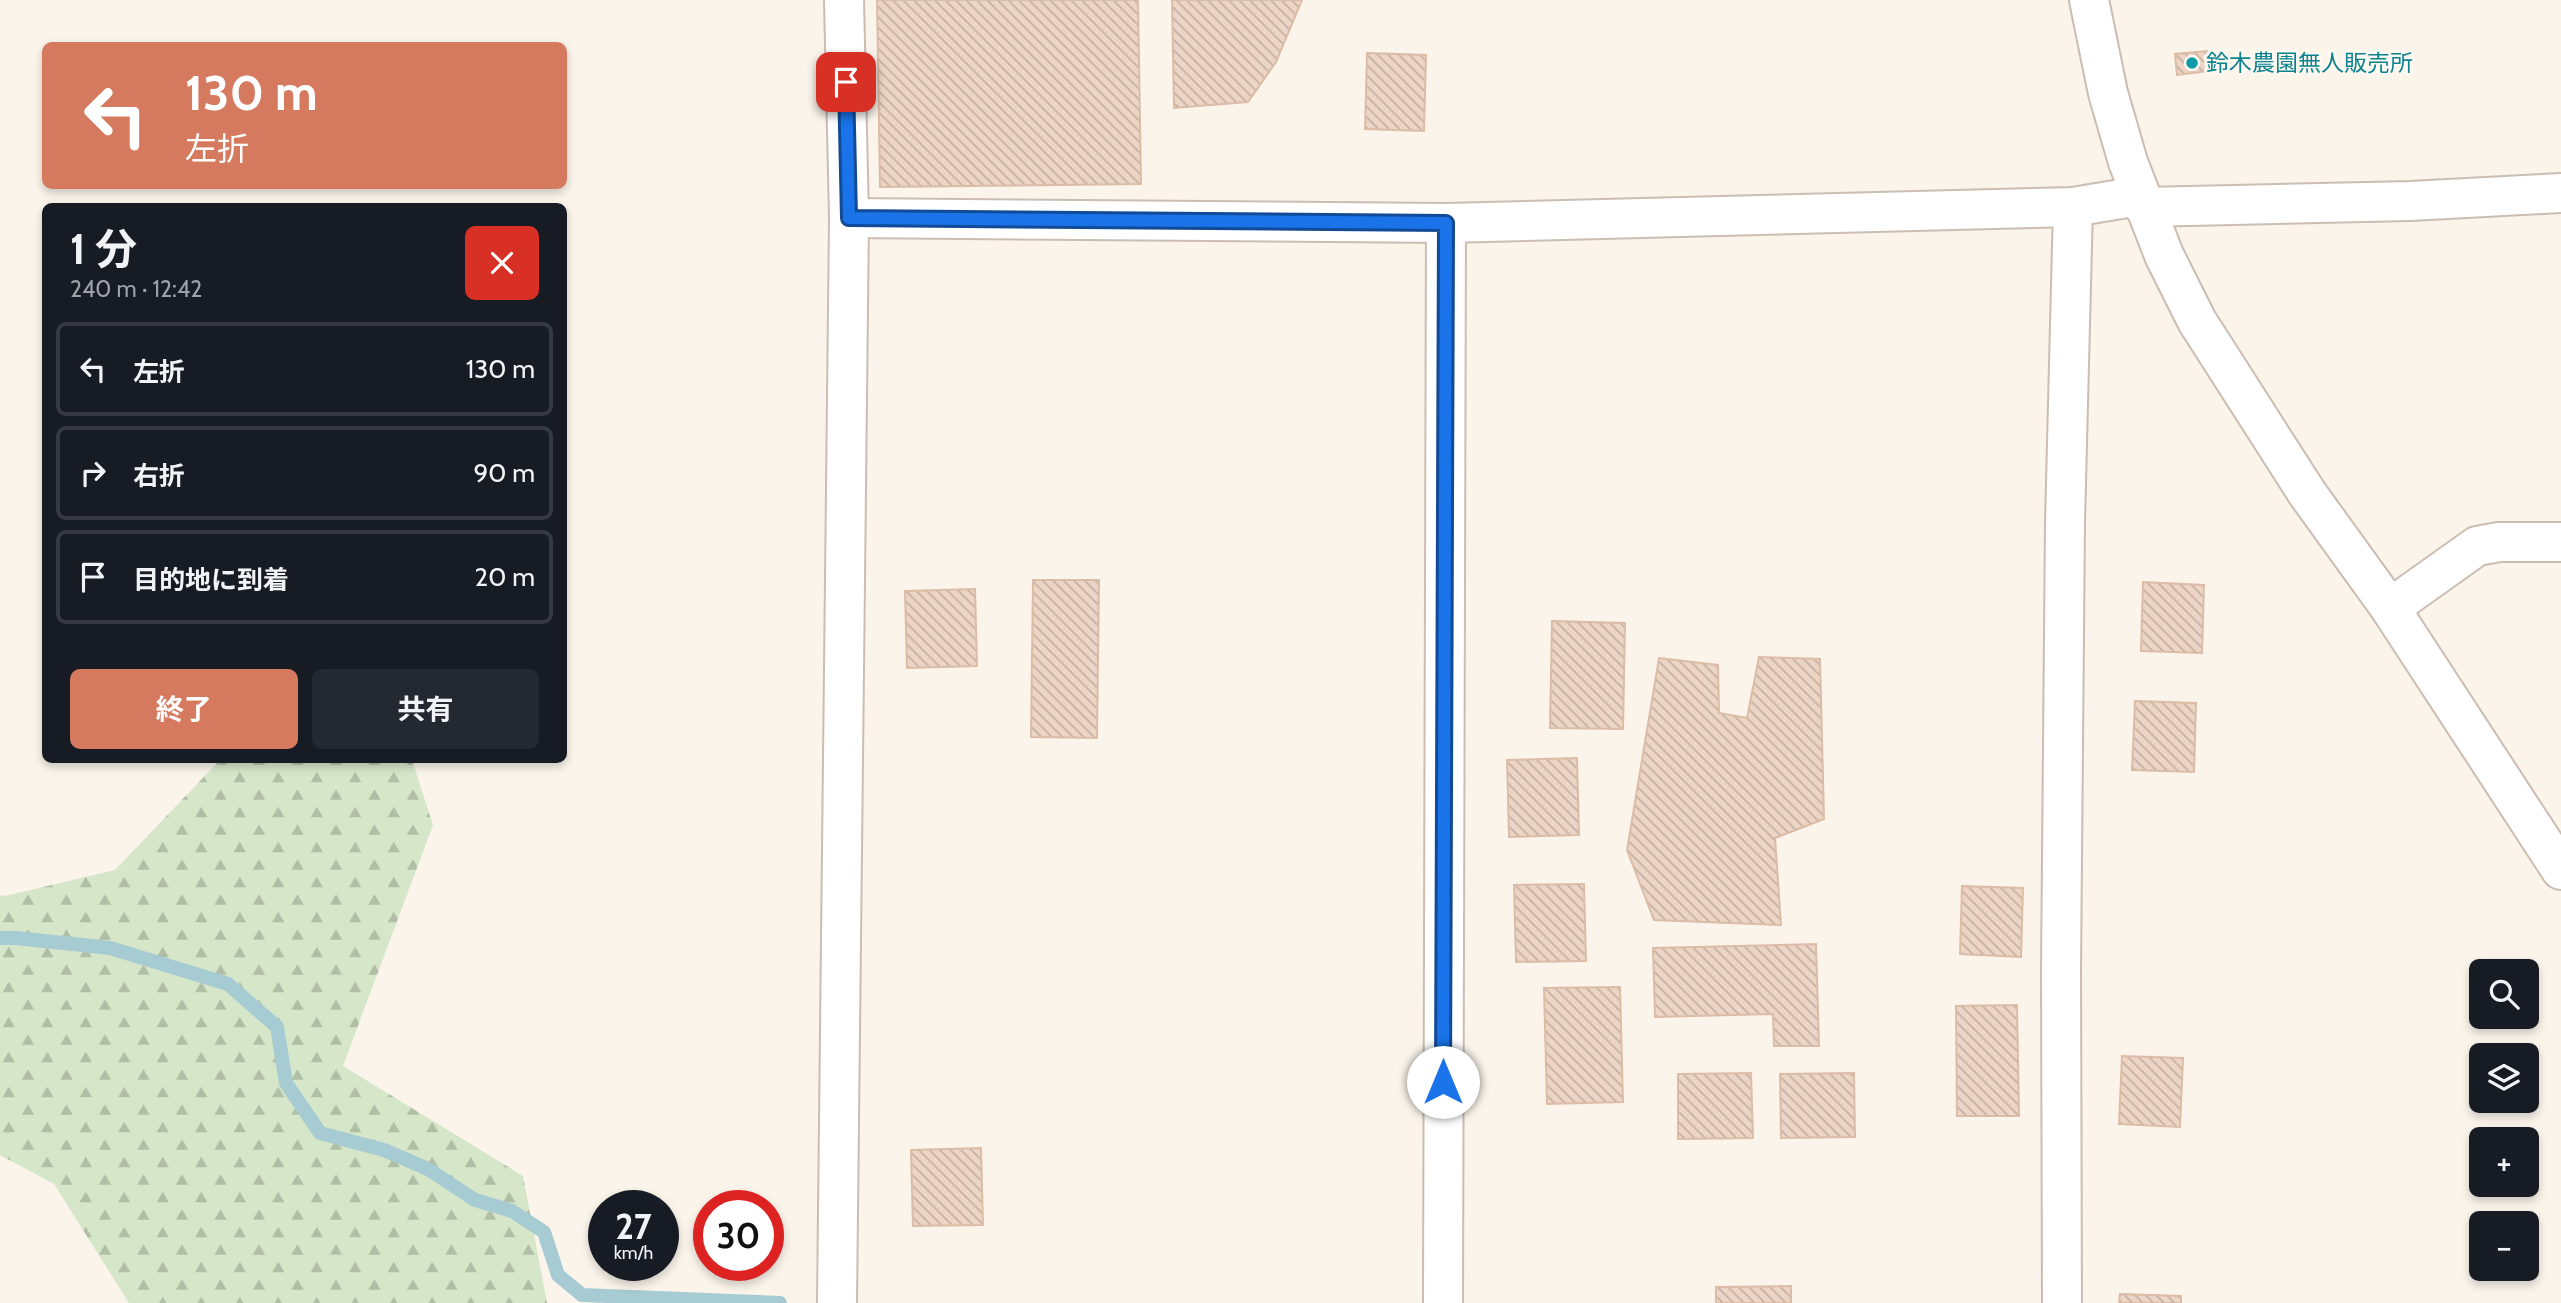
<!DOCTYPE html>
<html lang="ja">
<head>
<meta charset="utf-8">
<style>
  body { margin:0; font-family:Cabin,"Noto Sans JP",sans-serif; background:#242831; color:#f1f3f6; height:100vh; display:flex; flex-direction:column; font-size:26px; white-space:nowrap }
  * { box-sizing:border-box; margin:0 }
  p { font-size:23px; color:#9ea1a6 }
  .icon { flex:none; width:38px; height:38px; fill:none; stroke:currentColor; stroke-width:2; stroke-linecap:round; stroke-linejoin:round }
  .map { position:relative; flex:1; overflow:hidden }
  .panel { position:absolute; left:42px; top:203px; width:525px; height:560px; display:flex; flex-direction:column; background:#171b24; border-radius:10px; box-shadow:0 4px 10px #0003 }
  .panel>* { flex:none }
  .top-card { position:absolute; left:42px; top:42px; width:525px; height:147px; border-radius:10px; box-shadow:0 4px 10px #0003; background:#d57a5e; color:#fff; overflow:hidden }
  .buttons { position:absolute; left:2469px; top:959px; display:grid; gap:14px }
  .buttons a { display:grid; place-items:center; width:70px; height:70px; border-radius:10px; background:#171b24; box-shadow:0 4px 10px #0003; font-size:35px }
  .speed { position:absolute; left:588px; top:1190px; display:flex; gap:14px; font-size:35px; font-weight:700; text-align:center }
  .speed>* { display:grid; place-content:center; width:91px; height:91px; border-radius:50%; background:#171b24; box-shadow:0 4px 10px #0003; line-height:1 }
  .speed small { font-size:18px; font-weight:400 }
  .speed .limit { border:10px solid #d22; background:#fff; color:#111 }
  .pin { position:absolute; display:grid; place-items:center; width:60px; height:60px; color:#fff; margin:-30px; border-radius:14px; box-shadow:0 4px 10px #0006 }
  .me { position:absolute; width:77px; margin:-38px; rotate:0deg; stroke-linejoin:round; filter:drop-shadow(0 0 5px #0008) }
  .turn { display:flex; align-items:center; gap:24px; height:147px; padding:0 28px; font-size:32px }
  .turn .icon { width:91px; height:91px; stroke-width:2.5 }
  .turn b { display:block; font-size:49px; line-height:60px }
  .round { display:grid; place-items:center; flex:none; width:74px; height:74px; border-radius:10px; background:#242831 }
  .summary { display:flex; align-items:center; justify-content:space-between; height:119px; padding:0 28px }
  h1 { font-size:42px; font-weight:700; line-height:52px }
  .primary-button { display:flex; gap:14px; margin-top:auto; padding:14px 28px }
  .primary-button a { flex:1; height:80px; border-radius:10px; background:#d57a5e; color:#fff; font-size:28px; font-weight:700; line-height:80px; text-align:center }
  .primary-button a+a { background:#242831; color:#f1f3f6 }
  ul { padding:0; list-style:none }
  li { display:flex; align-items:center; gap:21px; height:94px; margin:0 14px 10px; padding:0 14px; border:4px solid #363941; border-radius:10px }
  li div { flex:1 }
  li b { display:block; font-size:26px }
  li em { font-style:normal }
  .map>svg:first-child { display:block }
  .forest { fill:url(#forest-firs) }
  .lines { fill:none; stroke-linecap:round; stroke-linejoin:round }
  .stream { stroke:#a7cbd2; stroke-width:14 }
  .building { fill:url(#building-back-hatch); stroke:#ddbca7; stroke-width:2 }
  .minor-casing { stroke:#cbbdb1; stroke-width:42 }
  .minor { stroke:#fff; stroke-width:38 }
  .route-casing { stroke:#114b97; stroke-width:18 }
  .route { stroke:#1a73e8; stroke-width:12 }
  .culture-dot { fill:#0f9aa8; stroke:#fdf8f0; stroke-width:2.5 }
  .labels { text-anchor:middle; stroke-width:6; stroke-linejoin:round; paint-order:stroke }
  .culture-label { font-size:23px; fill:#0d838f; stroke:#fdf8f0; text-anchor:start }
</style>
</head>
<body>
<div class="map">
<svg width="2561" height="1303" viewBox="0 0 2561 1303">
  <defs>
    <pattern id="forest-firs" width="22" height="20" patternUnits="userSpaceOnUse" patternTransform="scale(1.75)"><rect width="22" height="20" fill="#d5e6c9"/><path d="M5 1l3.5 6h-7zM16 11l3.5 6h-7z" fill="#b1bea6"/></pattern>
    <pattern id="building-back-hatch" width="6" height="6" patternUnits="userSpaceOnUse" patternTransform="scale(1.75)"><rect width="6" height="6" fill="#ecd5c4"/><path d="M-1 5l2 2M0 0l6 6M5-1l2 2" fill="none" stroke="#c4b0a2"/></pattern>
  </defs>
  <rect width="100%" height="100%" fill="#faf4ea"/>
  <path class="forest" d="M220,760H412L433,825L343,1066L523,1176L547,1303H129L54,1184L0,1155V895L5,896L115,870Z"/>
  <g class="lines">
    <path class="stream" d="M0,938H16L110,948L228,984L277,1027L286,1083L320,1133L384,1150L428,1169L475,1200L512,1211L544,1232L558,1275L582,1295L780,1303"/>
  </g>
  <g class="building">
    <path d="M877,0H1138L1141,184L880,187Z"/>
    <path d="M1172,0H1302L1276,62L1248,102L1174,108Z"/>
    <path d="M2208,51L2210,71L2177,75L2175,54Z"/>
    <path d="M1367,53L1426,55L1424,131L1365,129Z"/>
    <path d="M1033,580H1099L1097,738L1031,737Z"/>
    <path d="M2143,582L2204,585L2202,653L2141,651Z"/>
    <path d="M975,589L977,666L907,668L905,591Z"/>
    <path d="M1552,621L1625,623L1623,729L1550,728Z"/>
    <path d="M1759,657L1820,659L1824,819L1775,838L1781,925L1654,920L1627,850L1659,658L1718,665L1719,713L1747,718Z"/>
    <path d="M2135,701L2196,703L2194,772L2132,770Z"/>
    <path d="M1577,758L1579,835L1509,837L1507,760Z"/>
    <path d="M1584,884L1586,961L1516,962L1514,885Z"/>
    <path d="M1962,886L2023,888L2021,957L1960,954Z"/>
    <path d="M1816,944L1819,1046H1774L1773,1014L1655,1017L1653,948Z"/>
    <path d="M1620,987L1623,1102L1547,1104L1544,988Z"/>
    <path d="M2017,1005L2019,1116H1957L1956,1006Z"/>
    <path d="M2122,1056L2183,1058L2180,1127L2119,1124Z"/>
    <path d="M1751,1073L1753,1138L1678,1139V1074Z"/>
    <path d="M1854,1073L1855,1137L1781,1138L1780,1074Z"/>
    <path d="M981,1148L983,1225L913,1226L911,1150Z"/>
    <path d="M1791,1286V1303H1716V1287Z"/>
    <path d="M2120,1294L2181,1296V1303H2119Z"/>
  </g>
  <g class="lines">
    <g class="minor-casing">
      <g id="minor">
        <path d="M2089,0L2108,93L2128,162L2164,255L2197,321L2307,493L2390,608L2561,870"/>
        <path d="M2144,207L2410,201L2561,193"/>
        <path d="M849,218L1446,223L2073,207L2139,196"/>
        <path d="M2390,608L2477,546L2499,542H2561"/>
        <path d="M837,1303L849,218L844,0"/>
        <path d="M1443,1303L1446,223"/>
        <path d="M2062,1303L2061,970L2065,522L2073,207"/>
      </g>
    </g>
    <use href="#minor" class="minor"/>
  </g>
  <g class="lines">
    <g class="route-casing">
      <path id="route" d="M846,82L849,218L1446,223L1443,1082"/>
    </g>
    <use href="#route" class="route"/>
  </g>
  <circle class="culture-dot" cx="2192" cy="63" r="7"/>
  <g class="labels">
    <g class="culture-label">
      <text x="2206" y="71">鈴木農園無人販売所</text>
    </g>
  </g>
</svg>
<div class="buttons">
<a><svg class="icon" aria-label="search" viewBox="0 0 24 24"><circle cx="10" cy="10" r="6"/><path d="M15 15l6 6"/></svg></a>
<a><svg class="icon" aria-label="layers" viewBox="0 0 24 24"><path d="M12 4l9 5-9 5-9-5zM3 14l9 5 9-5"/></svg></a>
<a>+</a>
<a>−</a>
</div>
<div class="speed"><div>27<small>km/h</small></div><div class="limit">30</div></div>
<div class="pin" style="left:846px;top:82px;background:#d93025"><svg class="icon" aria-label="arrive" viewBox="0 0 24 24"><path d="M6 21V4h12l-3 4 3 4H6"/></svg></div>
<svg class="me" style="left:1443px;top:1082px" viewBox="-20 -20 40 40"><circle r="19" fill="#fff"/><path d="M0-13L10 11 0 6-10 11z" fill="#1a73e8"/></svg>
<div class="top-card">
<div class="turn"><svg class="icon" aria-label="left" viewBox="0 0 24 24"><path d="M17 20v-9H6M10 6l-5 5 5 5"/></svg><div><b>130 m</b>左折</div></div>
</div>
<section class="panel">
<div class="summary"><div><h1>1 分</h1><p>240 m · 12:42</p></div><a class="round" style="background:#d93025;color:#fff"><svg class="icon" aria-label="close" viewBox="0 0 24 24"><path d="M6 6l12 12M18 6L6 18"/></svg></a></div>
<ul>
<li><svg class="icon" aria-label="left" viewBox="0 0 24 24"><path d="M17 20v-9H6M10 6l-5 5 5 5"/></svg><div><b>左折</b></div><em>130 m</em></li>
<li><svg class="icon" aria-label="right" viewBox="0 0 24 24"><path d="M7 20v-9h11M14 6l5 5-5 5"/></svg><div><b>右折</b></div><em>90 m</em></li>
<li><svg class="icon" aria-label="arrive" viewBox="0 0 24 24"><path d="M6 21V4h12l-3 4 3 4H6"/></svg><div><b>目的地に到着</b></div><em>20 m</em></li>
</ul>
<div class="primary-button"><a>終了</a><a>共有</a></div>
</section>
</div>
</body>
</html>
